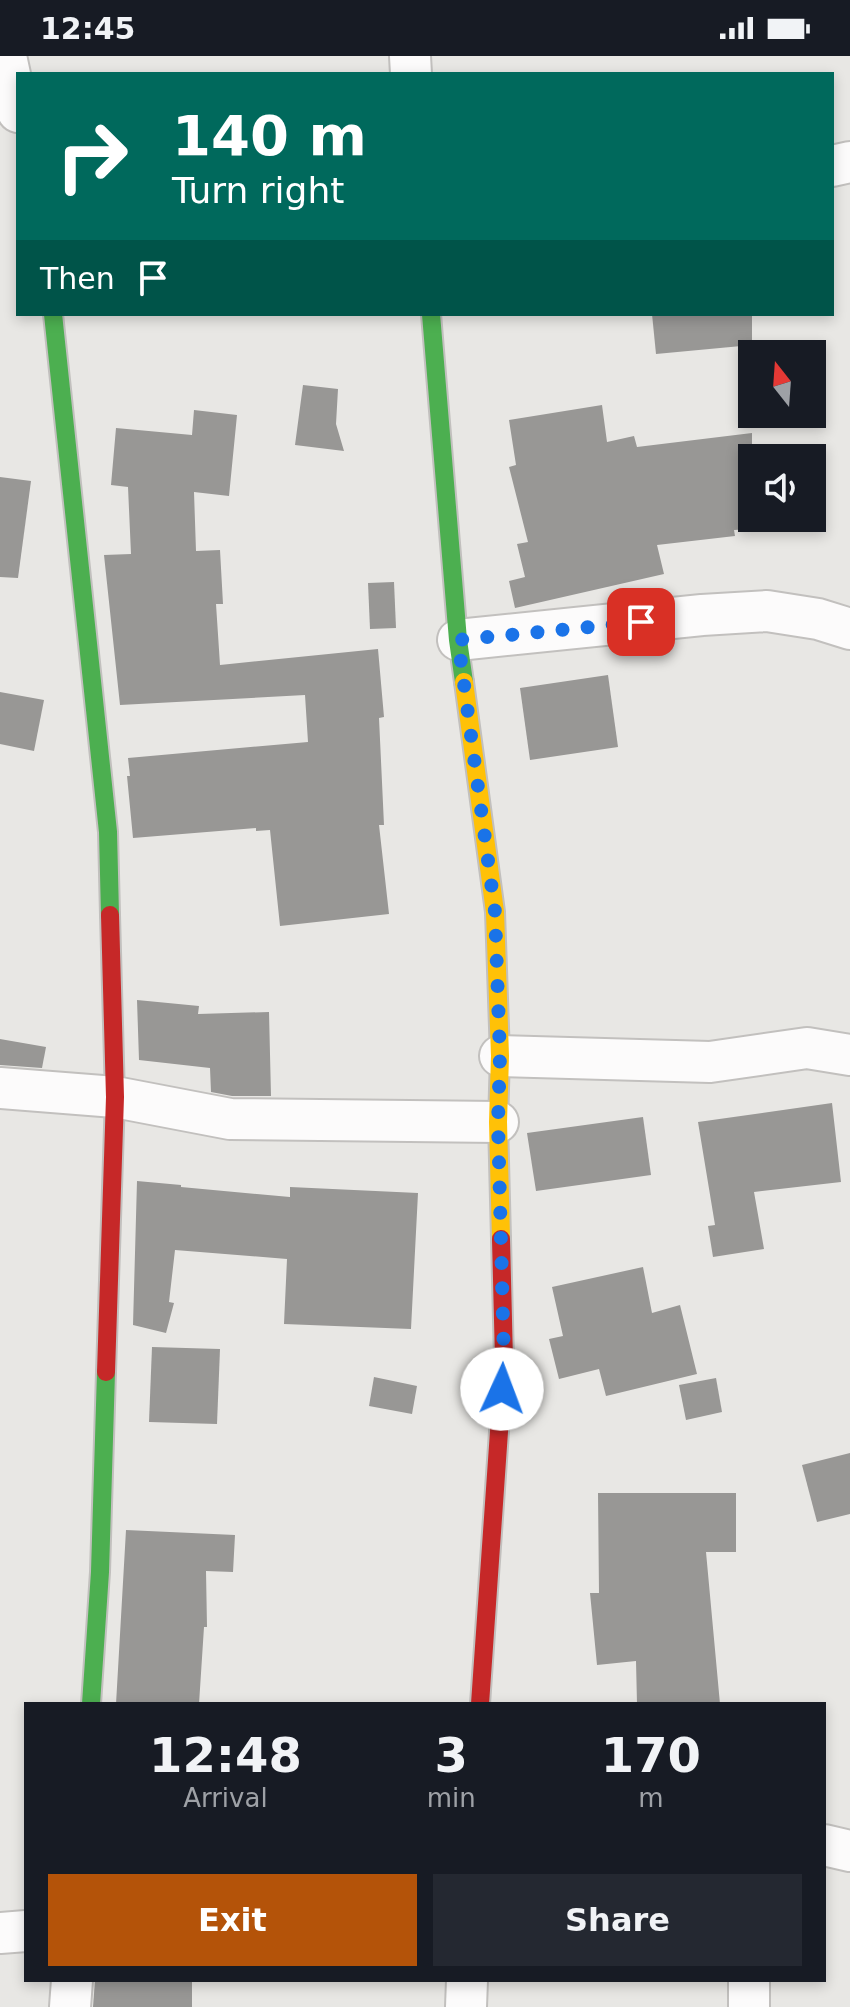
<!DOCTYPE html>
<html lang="en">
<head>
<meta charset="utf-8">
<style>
  body { margin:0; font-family:"DejaVu Sans",sans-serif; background:#242831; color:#f1f3f6; height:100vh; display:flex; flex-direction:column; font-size:30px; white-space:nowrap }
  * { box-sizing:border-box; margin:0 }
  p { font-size:26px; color:#9ea1a6 }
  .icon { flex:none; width:44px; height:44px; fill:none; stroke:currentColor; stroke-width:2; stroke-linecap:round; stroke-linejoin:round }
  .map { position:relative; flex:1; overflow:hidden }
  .details { position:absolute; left:24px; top:1646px; width:802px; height:280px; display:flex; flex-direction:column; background:#171b24; border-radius:0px; box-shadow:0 4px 12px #0003 }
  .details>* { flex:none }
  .banner { position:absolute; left:16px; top:16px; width:818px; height:244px; border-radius:0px; box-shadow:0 4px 12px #0003; background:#00695c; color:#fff; overflow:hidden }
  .needle { width:52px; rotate:343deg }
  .controls { position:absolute; left:738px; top:284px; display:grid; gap:16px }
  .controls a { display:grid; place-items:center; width:88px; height:88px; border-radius:0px; background:#171b24; box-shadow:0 4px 12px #0003; font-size:40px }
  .pin { position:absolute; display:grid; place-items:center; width:68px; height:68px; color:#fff; margin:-34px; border-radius:16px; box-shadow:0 4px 12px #0006 }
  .me { position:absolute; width:88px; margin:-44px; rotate:2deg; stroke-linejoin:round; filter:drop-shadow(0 0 6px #0008) }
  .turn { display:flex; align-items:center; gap:28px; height:168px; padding:0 24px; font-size:36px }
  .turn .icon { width:104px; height:104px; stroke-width:2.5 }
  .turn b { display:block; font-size:56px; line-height:68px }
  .then { display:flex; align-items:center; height:76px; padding:0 24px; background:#0003; gap:16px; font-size:30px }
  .eta { display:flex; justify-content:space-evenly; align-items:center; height:136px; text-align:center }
  .eta b { font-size:48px; font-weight:800; line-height:56px }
  .cta { display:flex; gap:16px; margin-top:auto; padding:16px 24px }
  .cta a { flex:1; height:92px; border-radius:0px; background:#b45309; color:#fff; font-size:32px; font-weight:800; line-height:92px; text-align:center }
  .cta a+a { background:#242831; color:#f1f3f6 }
  .status { display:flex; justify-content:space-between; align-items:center; height:56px; padding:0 40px; background:#171b24; direction:ltr }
  .status svg { height:22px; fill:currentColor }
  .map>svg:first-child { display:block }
  .building { fill:#989795 }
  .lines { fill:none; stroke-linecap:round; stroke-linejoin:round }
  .street-casing { stroke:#c2c0be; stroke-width:44 }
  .fast-casing { stroke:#c2c0be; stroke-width:22 }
  .slow-casing { stroke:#c2c0be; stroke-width:22 }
  .jam-casing { stroke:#c2c0be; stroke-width:22 }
  .street { stroke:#fcfbfb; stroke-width:40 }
  .fast { stroke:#4caf50; stroke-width:18 }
  .slow { stroke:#ffc107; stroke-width:18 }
  .jam { stroke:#c62828; stroke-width:18 }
  .route { stroke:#1a73e8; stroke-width:14; stroke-dasharray:0 25.2 }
</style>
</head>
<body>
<div class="status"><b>12:45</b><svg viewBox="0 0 49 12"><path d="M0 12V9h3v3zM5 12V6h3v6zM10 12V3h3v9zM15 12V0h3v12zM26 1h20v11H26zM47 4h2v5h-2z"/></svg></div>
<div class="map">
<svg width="850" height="1951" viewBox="0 0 850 1951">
  <rect width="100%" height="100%" fill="#e8e7e4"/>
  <g class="building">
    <path d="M652,258H752V289L656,298Z"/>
    <path d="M303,329L338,333L336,368L344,395L295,389Z"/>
    <path d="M602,349L607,386L634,380L637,391L752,377V473L734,474L735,480L657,489L664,518L515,552L509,525L525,521L517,488L528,486L509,411L516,409L509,364Z"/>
    <path d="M194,354L237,359L229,440L194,436L196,495L220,494L223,548H216L220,609L378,593L384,661L379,662L384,769H379L389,858L280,870L270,774L256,775V772L133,782L127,720H130L128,702L308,686L305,639L120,649L104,499L131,498L128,431L111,429L116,372L192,379Z"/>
    <path d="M0,421L31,425L18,522L0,521Z"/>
    <path d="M394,526L396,572L370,573L368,527Z"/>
    <path d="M608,619L618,691L530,704L520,632Z"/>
    <path d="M0,636L44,644L34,695L0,688Z"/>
    <path d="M137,944L199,950L198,958L269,956L271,1040H232L211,1036L210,1012L139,1004Z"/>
    <path d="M0,983L46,991L42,1012L0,1009Z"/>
    <path d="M832,1047L841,1126L754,1136L764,1193L713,1201L708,1170L715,1169L698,1066Z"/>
    <path d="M643,1061L651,1119L536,1135L527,1077Z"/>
    <path d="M137,1125L181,1129V1131L290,1141V1131L418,1137L411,1273L284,1268L287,1203L175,1194L169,1246L174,1247L166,1277L133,1269Z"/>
    <path d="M643,1211L652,1257L680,1249L697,1318L606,1340L599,1313L559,1323L549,1283L563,1280L552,1231Z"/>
    <path d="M152,1291L220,1293L217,1368L149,1366Z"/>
    <path d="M374,1321L417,1330L412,1358L369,1350Z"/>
    <path d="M716,1322L722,1356L686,1364L679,1329Z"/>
    <path d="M850,1397V1458L817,1466L802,1409Z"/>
    <path d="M598,1437H736V1496H706L720,1648H637L636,1605L597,1609L590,1537H599Z"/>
    <path d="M126,1474L235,1479L233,1516L206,1515L207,1571H204L199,1648H116Z"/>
    <path d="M95,1924H192V1951H93Z"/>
  </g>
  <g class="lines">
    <g class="street-casing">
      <g id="street">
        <path d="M6,0L18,56"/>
        <path d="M410,0L411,18"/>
        <path d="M832,110L850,106"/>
        <path d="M458,584L702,559L767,555L818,563L850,573"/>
        <path d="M500,1000L710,1006L807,992L850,999"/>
        <path d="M0,1032L115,1041L230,1063L498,1066"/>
        <path d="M824,1789L850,1795"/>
        <path d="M0,1877L26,1875"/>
        <path d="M749,1924V1951"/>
        <path d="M70,1951L72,1924"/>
        <path d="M466,1951L467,1924"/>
      </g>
    </g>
    <g class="fast-casing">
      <g id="fast">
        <path d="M53,258L108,776L110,859"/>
        <path d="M431,258L458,584L464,626"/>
        <path d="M91,1648L100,1516L106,1316"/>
      </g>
    </g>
    <g class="slow-casing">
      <path id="slow" d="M464,626L495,856L500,1000L498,1066L501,1183"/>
    </g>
    <g class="jam-casing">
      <g id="jam">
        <path d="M106,1316L115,1041L110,859"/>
        <path d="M480,1648L504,1304L501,1183"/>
      </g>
    </g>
    <use href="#street" class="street"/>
    <use href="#fast" class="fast"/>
    <use href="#slow" class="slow"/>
    <use href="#jam" class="jam"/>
  </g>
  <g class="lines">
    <path class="route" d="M502,1333L504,1304L498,1066L500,1000L495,856L458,584L641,566"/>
  </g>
</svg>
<div class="controls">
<a><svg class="needle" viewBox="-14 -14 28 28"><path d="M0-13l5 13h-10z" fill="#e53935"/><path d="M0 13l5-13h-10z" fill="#9ea1a6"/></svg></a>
<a><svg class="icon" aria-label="sound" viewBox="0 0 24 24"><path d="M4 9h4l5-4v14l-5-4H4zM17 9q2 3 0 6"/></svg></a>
</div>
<div class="pin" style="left:641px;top:566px;background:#d93025"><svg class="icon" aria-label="arrive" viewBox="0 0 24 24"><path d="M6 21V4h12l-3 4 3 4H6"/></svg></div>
<svg class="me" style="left:502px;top:1333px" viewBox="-20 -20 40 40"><circle r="19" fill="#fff"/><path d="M0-13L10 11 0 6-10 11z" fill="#1a73e8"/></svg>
<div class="banner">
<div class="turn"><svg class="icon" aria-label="right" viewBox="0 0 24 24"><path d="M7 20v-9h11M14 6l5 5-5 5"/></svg><div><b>140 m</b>Turn right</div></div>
<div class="then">Then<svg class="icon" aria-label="arrive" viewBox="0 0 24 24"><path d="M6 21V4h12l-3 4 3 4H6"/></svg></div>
</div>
<section class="details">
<div class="eta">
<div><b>12:48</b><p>Arrival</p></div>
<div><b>3</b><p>min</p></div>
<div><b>170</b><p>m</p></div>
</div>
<div class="cta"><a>Exit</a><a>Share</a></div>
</section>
</div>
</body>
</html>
